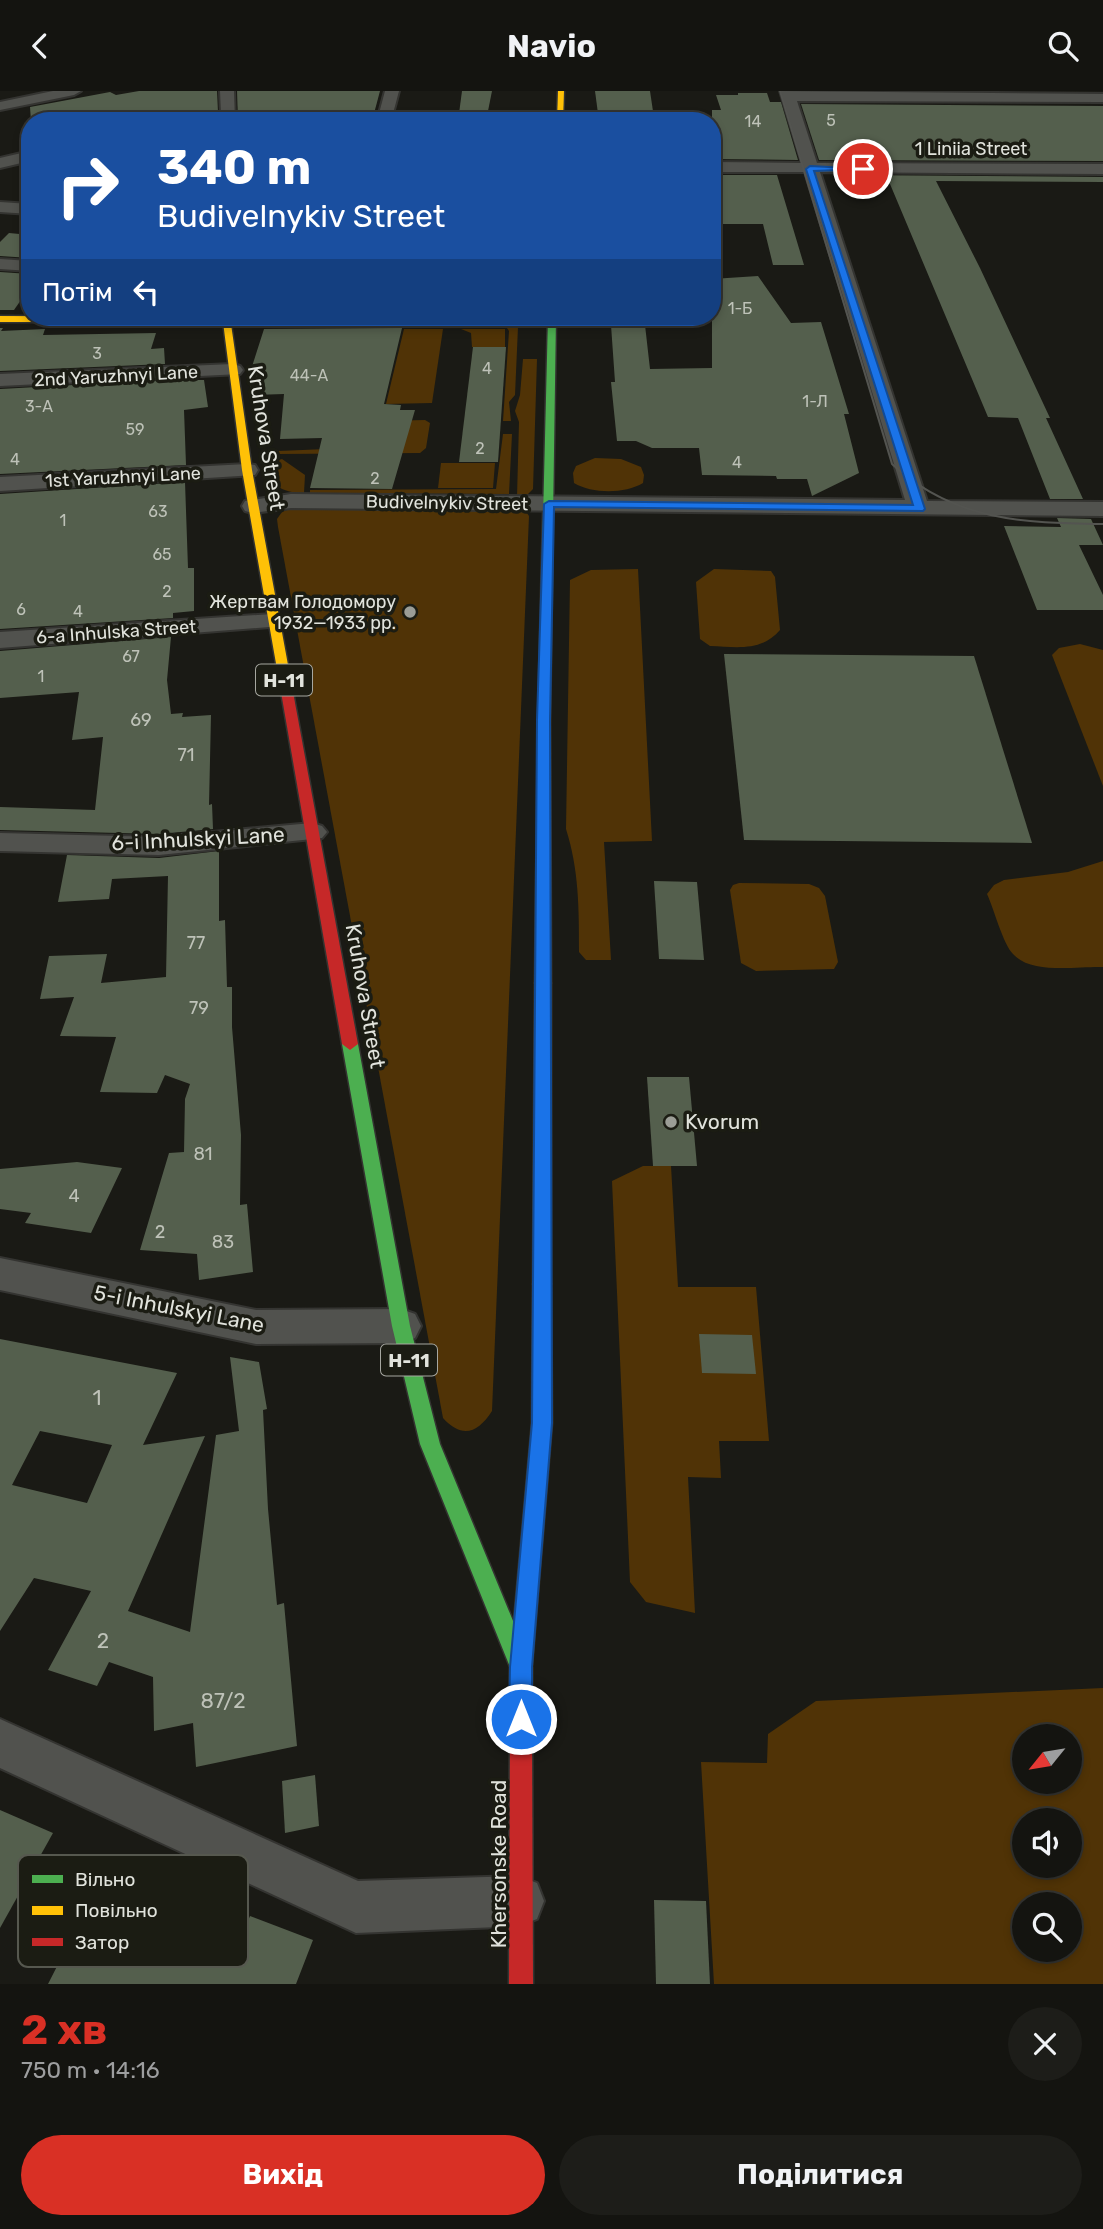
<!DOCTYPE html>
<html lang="uk">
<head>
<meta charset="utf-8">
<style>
  body { margin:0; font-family:Rubik,sans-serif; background:#1d1d19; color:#f1f3f6; height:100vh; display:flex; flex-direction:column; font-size:26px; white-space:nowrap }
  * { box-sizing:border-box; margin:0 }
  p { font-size:23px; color:#9d9e9f }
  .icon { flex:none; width:38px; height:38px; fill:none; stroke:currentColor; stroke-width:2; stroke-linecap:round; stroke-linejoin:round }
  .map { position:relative; height:1893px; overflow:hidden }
  .side { display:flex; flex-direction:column; background:#141410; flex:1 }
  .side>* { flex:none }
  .banner { position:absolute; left:21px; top:21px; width:700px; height:214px; border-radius:28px; box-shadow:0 4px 10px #0003,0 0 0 2px #333330; background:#1a4fa0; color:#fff; overflow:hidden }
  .needle { width:46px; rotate:240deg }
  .controls { position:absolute; left:1012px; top:1633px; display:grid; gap:14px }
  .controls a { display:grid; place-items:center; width:70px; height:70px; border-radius:50%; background:#141410; box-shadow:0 4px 10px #0003,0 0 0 2px #333330; font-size:35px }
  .pin { position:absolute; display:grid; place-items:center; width:60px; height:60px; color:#fff; margin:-30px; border:4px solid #fff; border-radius:50%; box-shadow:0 2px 7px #0007 }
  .me { position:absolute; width:77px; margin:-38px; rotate:0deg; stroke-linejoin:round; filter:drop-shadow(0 0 5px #0008) }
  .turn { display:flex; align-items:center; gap:24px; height:147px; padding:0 21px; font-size:32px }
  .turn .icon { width:91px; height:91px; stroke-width:2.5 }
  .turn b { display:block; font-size:49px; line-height:60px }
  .then { display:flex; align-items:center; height:66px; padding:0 21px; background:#0003; gap:14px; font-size:26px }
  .round { display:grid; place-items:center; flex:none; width:74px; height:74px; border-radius:37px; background:#1d1d19 }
  .headline { display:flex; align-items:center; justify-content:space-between; height:119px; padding:0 21px }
  h1 { font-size:42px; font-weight:700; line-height:52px; color:#d93025 }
  .cta { display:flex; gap:14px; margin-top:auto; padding:14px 21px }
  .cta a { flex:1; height:80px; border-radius:42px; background:#d93025; color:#fff; font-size:28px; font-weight:700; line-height:80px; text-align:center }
  .cta a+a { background:#1d1d19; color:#f1f3f6 }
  header { display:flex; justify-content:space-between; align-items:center; height:91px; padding:0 21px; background:#141410; font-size:32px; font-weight:700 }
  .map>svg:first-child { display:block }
  .green { fill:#503306; fill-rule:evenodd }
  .building { fill:#545f4d; fill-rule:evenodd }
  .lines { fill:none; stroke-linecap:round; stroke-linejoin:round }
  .street-casing { stroke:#343431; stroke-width:4 }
  .fast-casing { stroke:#343431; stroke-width:3 }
  .slow-casing { stroke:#343431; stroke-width:3 }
  .jam-casing { stroke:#343431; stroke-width:3 }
  .street { fill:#51524e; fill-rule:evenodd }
  .fast { fill:#4caf50; fill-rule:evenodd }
  .slow { fill:#ffc107; fill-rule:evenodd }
  .jam { fill:#c62828; fill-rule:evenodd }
  .tram { stroke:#535450; stroke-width:2 }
  .route { fill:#1a73e8; stroke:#114b97; stroke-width:2 }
  .poi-dot { fill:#9b9d96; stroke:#1b1c13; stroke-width:2.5 }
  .labels { text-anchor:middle; stroke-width:7; stroke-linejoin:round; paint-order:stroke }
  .far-number-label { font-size:16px; fill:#bec2b8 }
  .far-street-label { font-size:18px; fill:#e1e3dc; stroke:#1b1c13 }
  .far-poi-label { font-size:18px; fill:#e1e3dc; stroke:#1b1c13; text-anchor:end }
  .number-label { font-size:18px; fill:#bec2b8 }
  .shield { fill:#1b1c13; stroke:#a6a7a0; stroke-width:2 }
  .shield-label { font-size:19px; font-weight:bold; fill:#e1e3dc }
  .street-label { font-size:21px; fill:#e1e3dc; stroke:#1b1c13 }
  .poi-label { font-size:21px; fill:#e1e3dc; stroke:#1b1c13; text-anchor:start }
  .near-number-label { font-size:21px; fill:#bec2b8 }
  .key { fill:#1b1c13; stroke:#56584f; stroke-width:2 }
  .key-label { font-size:19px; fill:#e1e3dc }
</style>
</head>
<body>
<header><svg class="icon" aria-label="back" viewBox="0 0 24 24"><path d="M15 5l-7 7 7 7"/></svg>Navio<svg class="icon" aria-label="search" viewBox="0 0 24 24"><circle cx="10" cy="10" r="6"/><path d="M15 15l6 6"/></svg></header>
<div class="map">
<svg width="1103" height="1893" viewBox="0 0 1103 1893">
  <rect width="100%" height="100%" fill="#1a1a15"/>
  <g class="green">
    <path d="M484,236H518L515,304L509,311L511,330H503L509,240L507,237H482Z"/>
    <path d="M404,238H443L432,312L386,313Z"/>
    <path d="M461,238H505V256H472L471,242Z"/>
    <path d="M523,268H537L533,398L528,403L517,406L519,331L515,320L520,304Z"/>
    <path d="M425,329L430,332L426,357L420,362L277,363L278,360L375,356L381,330Z"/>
    <path d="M503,343H512L509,403L310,402V399L496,398Z"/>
    <path d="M595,367L621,368L641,376L644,384L643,392C625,403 592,403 574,392L573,382L576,375Z"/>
    <path d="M282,368L305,384L304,402C280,401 269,396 275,370Z"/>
    <path d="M441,372H495L493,397H438Z"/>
    <path d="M292,417H518L525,419L529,425L492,1320C478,1342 462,1348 443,1327L278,436L277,428L282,421Z"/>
    <path d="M638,478L652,750L604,751L611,869H586L579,861C579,818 579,779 566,738L570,489L591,479Z"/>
    <path d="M714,478L771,480L775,486L780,539C761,561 737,556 710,555L700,548L696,491Z"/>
    <path d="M1080,553L1103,559V695L1052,564L1059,557Z"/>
    <path d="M1103,770V876C1078,875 1032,884 1013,863C1003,853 994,818 987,803L994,794L1004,789L1068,781Z"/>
    <path d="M739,792L809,793L819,797L825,805L838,871L834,878L756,880L741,872L730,799L733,794Z"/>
    <path d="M643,1075H671L678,1196H756L769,1350H719L721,1387L688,1386L695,1522L646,1511L630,1491L612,1090Z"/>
    <path d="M1103,1597V1893H714L701,1671L767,1672L768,1643L816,1610ZM1069,1645V1690H1024V1645ZM1024,1729H1069V1774H1024ZM1024,1813H1069V1858H1024Z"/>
  </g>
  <g class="building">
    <path d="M139,0H217L218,21L200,23L190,30H31L30,16L110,1L116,4Z"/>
    <path d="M237,0H380L372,30H238Z"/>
    <path d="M462,0H492L486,30H458Z"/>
    <path d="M595,0H650L654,27L599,30Z"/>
    <path d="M738,2H767L770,11H781L798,69L712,68V19H721L716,4H738Z"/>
    <path d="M801,13L1103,15V70L819,69Z"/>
    <path d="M712,84H777L804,174H773L763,133H712Z"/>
    <path d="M842,84L1103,86V91L936,90L980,177L1050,327H1046L1083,408H1050L1018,327L988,326L890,93L845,92Z"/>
    <path d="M9,142L30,144V167L0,165V151Z"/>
    <path d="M0,181L30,183V196L14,219H0Z"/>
    <path d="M758,185L791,232L821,231L849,323H844L859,382L812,405L807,388H777L776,385L702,384L699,357H652L636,350H617L611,291H615L611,234H645L650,278L712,277V188Z"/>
    <path d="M0,237H3L1,240L45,238L43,244L156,242L151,258L164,257L165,273L0,280Z"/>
    <path d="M402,237L384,313L401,314L400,319H415L392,398L310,397L322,347L280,348L284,303L252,304L249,285L264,238Z"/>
    <path d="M473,256H506L498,371H459Z"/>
    <path d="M166,289H204L208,316L184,319L186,374L0,383V298Z"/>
    <path d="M185,391L188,477H194V520L173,522V527L0,538V403Z"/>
    <path d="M1057,427L1091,428L1103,454H1079L1103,504V519H1037L1004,435L1061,436Z"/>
    <path d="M171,546L167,589L171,623L183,622L182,626L211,624L209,714L212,713L213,738L159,743L0,739V716L95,719L103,646L72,649L79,601L0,607V560Z"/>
    <path d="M724,563L974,565L1032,752L744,749Z"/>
    <path d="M219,760V830L225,829L227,896H232V936L241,1044L240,1114L247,1113L253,1181L199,1189L197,1163L140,1159L169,1062L184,1061L185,1008L190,993L165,984L157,1002L100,1001L116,946L60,945L74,906L40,908L49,865L107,863L101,892L166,886L168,785L112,788L109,808L58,811L67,764L159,767Z"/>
    <path d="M654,790L697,791L704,869L659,868Z"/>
    <path d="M647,986H689L697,1075H653Z"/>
    <path d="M77,1071L122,1077L91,1142L25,1132L31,1122L0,1118V1078Z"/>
    <path d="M699,1243L752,1244L756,1283L702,1282Z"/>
    <path d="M0,1248L177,1282L143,1354L205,1345L128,1520L190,1541L216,1344L239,1340L230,1266L259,1271L267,1318L263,1319L268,1418L277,1514L284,1512L297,1655L196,1676L193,1632L154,1640L153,1586L109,1571L97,1595L48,1579L91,1500L34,1487L0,1540ZM40,1340L112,1354L87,1412L12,1394Z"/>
    <path d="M315,1684L319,1735L285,1742L282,1690Z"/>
    <path d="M0,1719L53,1742L0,1837Z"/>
    <path d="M94,1803L211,1854L216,1843L239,1852L250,1825L313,1849L296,1893H48Z"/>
    <path d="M654,1809L706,1810L710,1893H656Z"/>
  </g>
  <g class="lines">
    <g class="street-casing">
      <g id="street">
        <path d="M53,0H81L74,4L0,19V11Z"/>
        <path d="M220,0H234L235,30H193L200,26L221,23Z"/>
        <path d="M385,0H399L391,30H377Z"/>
        <path d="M780,0L1103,3V11L797,10L817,72L1103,73V83L820,81L927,410L1103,411V425L291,417L253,422L245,420L242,415L245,410L291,403L905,409L805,81H712V71L802,72Z"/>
        <path d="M30,60V70L0,77V67Z"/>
        <path d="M0,111L30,113V123L0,121Z"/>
        <path d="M0,168L30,170V180L0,178Z"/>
        <path d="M219,226H357L348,232L227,234L220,232Z"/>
        <path d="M233,273L240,275L243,279L240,283L0,295V283Z"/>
        <path d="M247,373L255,374L258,379L255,384L0,400V386Z"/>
        <path d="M273,523L282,525L285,530L282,535L0,557V541Z"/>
        <path d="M312,732L322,735L327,741L322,747L159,764L0,760V742L159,746Z"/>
        <path d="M0,1167L256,1219L401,1218L415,1223L421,1235L415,1247L401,1252L256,1253L0,1199Z"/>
        <path d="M0,1628L358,1790L519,1785L537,1792L544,1810L537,1828L519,1835L356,1842L0,1677Z"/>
      </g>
    </g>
    <g class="fast-casing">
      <g id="fast">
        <path d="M548,226H556L550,629L551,892L543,897L535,892L538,629Z"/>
        <path d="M350,947L358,953L410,1235L440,1353L532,1576V1639L529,1647L521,1650L513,1647L510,1639V1576L420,1353L392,1235L342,953Z"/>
      </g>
    </g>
    <g class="slow-casing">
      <g id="slow">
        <path d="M558,0H564L563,30H557Z"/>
        <path d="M0,225L230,226L252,379L293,601L291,604H283L281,601L242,379L223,231H0Z"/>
        <path d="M542,1185L548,1188L551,1193L552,1332L532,1574L529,1582L521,1585L513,1582L510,1574L532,1332L533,1193L536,1188Z"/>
      </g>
    </g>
    <g class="jam-casing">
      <g id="jam">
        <path d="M287,597L293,601L358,953L350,959L342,953L281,601Z"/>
        <path d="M543,887L551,892V1193L548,1198L542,1201L536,1198L533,1193L535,892Z"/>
        <path d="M521,1628L529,1631L532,1639L533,1893H509L510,1639L513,1631Z"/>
      </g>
    </g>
    <use href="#street" class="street"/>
    <use href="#fast" class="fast"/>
    <use href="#slow" class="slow"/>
    <use href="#jam" class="jam"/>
    <path class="tram" d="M780,0L892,373C954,430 1023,432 1103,433"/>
  </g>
  <path class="route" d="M810,75L867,78L814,80L925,418L923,420L554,416L550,629L552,1332L532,1576V1628L529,1636L521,1639L513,1636L509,1628L510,1576L532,1332L537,629L544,413L549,410L913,414L806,78Z"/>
  <g class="poi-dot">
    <circle cx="410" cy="521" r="7"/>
    <circle cx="671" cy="1031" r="7"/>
  </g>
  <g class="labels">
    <g class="far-number-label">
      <text x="831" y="35">5</text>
      <text x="753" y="36">14</text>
      <text x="740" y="223">1-Б</text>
      <text x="97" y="268">3</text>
      <text x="487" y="283">4</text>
      <text x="309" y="290">44-А</text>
      <text x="815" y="316">1-Л</text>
      <text x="39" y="321">3-А</text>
      <text x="135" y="344">59</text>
      <text x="480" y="363">2</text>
      <text x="15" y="374">4</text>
      <text x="737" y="377">4</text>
      <text x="375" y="393">2</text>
      <text x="158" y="426">63</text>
      <text x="63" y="435">1</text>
      <text x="162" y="469">65</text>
      <text x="167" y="506">2</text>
      <text x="21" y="524">6</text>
      <text x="78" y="526">4</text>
      <text x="131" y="571">67</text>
      <text x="41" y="591">1</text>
    </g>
    <g class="far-street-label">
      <text x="971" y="64">1 Liniia Street</text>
      <text transform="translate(116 285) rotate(-3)" y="6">2nd Yaruzhnyi Lane</text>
      <text transform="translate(123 386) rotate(-3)" y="6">1st Yaruzhnyi Lane</text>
      <text transform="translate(447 412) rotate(1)" y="6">Budivelnykiv Street</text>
      <text transform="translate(116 541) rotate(-4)" y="6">6-a Inhulska Street</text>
    </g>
    <g class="far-poi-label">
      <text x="396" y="517">Жертвам Голодомору<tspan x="396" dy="21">1932—1933 рр.</tspan></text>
    </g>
    <g class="number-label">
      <text x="141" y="635">69</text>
      <text x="186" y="670">71</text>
      <text x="196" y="858">77</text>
      <text x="199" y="923">79</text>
      <text x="203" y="1069">81</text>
      <text x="74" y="1111">4</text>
      <text x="160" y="1147">2</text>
      <text x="223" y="1157">83</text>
    </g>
    <g class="shield">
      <rect x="256" y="573.5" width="56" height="31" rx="5"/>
      <rect x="381" y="1253.5" width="56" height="31" rx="5"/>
    </g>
    <g class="shield-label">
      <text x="284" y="596">Н-11</text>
      <text x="409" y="1276">Н-11</text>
    </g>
    <g class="street-label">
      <text transform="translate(266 347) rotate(81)" y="7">Kruhova Street</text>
      <text transform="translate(198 748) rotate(-3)" y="7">6-i Inhulskyi Lane</text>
      <text transform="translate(365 905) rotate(80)" y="7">Kruhova Street</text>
      <text transform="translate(179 1218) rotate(11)" y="7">5-i Inhulskyi Lane</text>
      <text transform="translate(499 1773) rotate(-90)" y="7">Khersonske Road</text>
    </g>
    <g class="poi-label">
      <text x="685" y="1038">Kvorum</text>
    </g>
    <g class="near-number-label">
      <text x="97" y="1314">1</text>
      <text x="103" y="1557">2</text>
      <text x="223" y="1617">87/2</text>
    </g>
  </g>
  <rect x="18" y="1764" width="230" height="112" rx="10" class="key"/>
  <rect x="32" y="1784" width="31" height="8" fill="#4caf50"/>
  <rect x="32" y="1815" width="31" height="9" fill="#ffc107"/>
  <rect x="32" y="1847" width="31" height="8" fill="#c62828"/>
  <g class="key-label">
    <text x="75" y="1795">Вільно</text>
    <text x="75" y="1826">Повільно</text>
    <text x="75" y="1858">Затор</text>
  </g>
</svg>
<div class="controls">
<a><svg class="needle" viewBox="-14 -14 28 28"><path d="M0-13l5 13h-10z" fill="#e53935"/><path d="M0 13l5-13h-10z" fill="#9d9e9f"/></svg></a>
<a><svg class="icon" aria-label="sound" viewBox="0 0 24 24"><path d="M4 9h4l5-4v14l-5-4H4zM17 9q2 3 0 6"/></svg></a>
<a><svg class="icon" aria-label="search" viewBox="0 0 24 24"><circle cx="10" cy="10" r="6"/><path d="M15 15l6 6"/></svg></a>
</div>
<div class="pin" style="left:863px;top:78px;background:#d93025"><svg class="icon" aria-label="arrive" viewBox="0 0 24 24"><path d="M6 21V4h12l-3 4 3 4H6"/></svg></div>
<svg class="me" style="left:521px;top:1628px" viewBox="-20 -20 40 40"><circle r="17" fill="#1a73e8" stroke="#fff" stroke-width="3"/><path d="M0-11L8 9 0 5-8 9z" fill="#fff"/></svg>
<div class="banner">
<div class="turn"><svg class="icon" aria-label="right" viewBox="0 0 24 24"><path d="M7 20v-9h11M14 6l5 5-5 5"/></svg><div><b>340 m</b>Budivelnykiv Street</div></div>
<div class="then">Потім<svg class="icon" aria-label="left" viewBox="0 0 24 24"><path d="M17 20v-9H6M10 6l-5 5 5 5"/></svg></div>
</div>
</div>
<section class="side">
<div class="headline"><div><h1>2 хв</h1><p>750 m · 14:16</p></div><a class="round"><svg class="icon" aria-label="close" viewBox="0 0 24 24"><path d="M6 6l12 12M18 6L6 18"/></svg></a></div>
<div class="cta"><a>Вихід</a><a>Поділитися</a></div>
</section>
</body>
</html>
